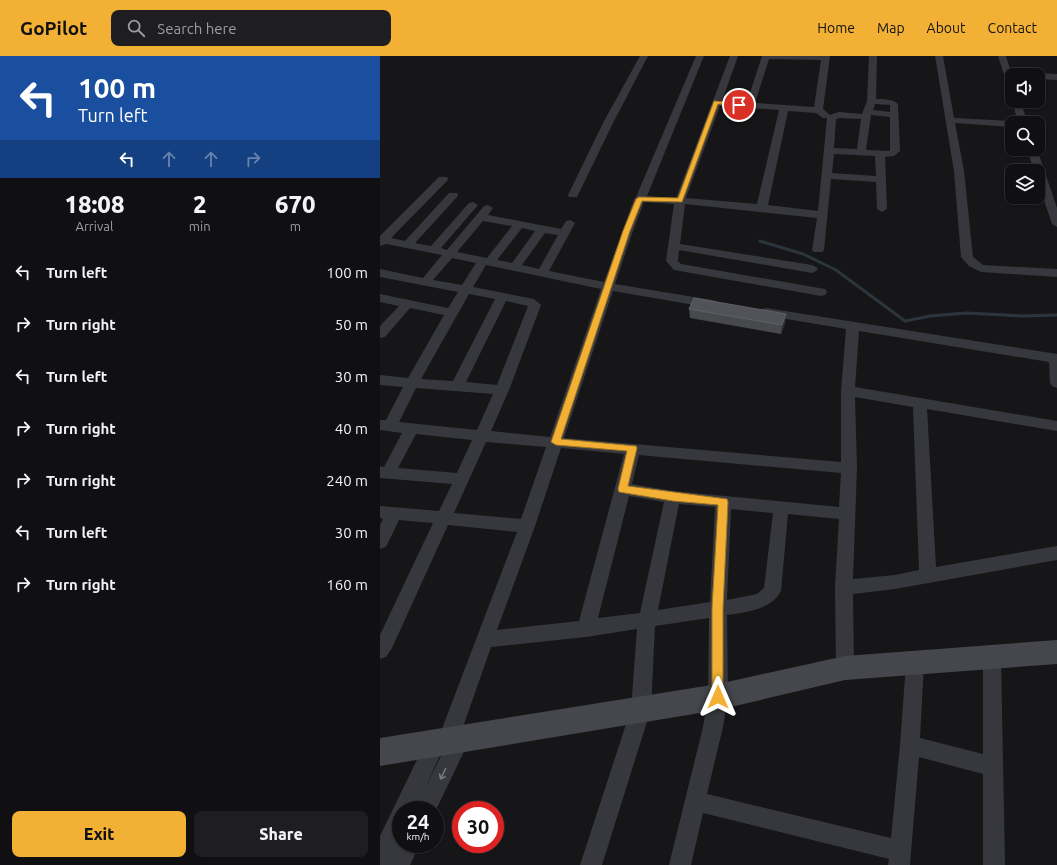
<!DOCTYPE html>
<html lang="en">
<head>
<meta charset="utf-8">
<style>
  body { margin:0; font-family:Ubuntu,sans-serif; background:#1e1e20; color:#f1f3f6; height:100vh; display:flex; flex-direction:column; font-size:15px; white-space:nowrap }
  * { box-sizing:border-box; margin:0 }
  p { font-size:13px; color:#9c9d9f }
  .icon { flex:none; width:22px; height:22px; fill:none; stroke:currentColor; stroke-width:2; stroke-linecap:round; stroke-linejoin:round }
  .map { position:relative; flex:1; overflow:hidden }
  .sheet { display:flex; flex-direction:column; background:#101012; width:380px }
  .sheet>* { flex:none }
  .banner { background:#1a4fa0; color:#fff; overflow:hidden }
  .controls { position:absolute; left:625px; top:12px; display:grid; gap:8px }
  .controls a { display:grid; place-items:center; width:40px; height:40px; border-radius:8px; background:#101012; box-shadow:0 1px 3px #0004,0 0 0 1px #303032; font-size:20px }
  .speed { position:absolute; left:12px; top:745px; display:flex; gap:8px; font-size:20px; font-weight:700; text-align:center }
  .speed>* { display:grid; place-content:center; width:52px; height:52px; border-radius:50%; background:#101012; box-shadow:0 1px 3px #0004,0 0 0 1px #303032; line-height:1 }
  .speed small { font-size:10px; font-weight:400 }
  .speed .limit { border:6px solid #d22; background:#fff; color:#111 }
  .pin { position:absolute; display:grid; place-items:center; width:34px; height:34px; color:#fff; margin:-17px; border:2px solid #fff; border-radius:50%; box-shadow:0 1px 4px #0007 }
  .me { position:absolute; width:44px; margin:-22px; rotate:0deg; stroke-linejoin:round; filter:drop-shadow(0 0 3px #0008) }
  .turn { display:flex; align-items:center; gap:14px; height:84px; padding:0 12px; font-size:18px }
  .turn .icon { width:52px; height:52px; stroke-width:2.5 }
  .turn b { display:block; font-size:28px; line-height:34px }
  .lanes { display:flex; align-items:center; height:38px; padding:0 12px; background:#0003; justify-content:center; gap:20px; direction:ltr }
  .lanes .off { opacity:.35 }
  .eta { display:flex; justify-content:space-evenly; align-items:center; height:68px; text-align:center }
  .eta b { font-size:24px; font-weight:800; line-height:28px }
  .button { display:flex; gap:8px; margin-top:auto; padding:8px 12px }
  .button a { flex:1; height:46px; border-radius:8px; background:#f2b134; color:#111; font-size:16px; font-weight:800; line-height:46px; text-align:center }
  .button a+a { background:#1e1e20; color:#f1f3f6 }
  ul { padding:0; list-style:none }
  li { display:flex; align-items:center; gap:12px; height:52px; padding:0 12px }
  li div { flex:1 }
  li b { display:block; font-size:15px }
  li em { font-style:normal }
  header { display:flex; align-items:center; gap:24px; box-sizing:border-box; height:56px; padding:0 20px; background:#f2b134; color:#111 }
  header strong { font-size:19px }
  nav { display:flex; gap:22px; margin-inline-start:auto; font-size:14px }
  .search { width:280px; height:36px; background:#1e1e20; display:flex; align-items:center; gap:10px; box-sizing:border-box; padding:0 14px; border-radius:8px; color:#9c9d9f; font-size:15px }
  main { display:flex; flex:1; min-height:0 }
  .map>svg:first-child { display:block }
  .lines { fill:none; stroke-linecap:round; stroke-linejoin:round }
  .stream { stroke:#2c353c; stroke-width:3 }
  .street { fill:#37383d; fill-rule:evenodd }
  .secondary { fill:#45474d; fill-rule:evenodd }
  .wall { fill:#47494d }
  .shaded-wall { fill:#2f3033 }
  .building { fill:#525359; stroke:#5f6168 }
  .oneway { stroke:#757881 }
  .route { fill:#f2b134; stroke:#9d7322 }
</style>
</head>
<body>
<header>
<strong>GoPilot</strong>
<div class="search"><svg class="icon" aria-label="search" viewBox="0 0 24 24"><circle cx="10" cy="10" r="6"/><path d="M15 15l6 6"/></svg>Search here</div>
<nav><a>Home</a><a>Map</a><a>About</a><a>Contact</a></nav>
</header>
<main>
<section class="sheet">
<div class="banner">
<div class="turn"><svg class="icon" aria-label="left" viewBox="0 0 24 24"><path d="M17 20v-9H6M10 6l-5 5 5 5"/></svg><div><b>100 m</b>Turn left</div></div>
<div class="lanes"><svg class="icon" aria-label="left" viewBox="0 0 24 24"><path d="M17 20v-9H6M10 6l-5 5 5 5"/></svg><svg class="icon off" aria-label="ahead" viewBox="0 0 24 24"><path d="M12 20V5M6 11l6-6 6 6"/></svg><svg class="icon off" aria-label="ahead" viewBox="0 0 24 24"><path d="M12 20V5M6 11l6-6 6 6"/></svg><svg class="icon off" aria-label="right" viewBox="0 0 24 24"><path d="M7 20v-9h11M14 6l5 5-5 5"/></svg></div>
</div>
<div class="eta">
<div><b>18:08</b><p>Arrival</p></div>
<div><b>2</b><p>min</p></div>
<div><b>670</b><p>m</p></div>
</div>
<ul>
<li><svg class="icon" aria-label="left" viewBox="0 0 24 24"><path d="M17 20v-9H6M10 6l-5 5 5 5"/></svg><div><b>Turn left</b></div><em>100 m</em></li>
<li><svg class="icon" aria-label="right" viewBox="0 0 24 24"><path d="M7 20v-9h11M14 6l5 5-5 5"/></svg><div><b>Turn right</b></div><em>50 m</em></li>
<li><svg class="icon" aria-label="left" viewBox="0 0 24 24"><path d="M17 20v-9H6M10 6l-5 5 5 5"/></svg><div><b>Turn left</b></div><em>30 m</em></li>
<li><svg class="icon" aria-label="right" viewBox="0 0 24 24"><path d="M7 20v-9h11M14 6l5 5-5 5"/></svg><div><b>Turn right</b></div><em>40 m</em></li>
<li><svg class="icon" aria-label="right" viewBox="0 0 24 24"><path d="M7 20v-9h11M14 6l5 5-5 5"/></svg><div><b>Turn right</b></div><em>240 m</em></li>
<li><svg class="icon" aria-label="left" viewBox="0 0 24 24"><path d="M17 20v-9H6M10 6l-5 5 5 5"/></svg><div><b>Turn left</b></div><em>30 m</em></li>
<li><svg class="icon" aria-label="right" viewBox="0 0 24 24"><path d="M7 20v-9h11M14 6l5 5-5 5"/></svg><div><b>Turn right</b></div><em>160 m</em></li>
</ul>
<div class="button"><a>Exit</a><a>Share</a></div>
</section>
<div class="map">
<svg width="677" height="809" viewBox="0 0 677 809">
  <rect width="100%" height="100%" fill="#161618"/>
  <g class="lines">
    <path class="stream" d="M380,185L423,198L456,214L525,265L550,260L586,257L642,260L677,259"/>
    <g class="street">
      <path d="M260,0H268L233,67L198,139L197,141H189L188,139L223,67Z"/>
      <path d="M316,0H324L267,140L296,142L350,0H358L342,45L367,46L382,0H450L443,53L450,59L459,56L482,58L487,45L489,0H497L496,43C503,43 513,43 518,48L520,95L514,100L505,101L507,153L502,156L497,153L496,126L451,123L444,194L442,196H434L432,194L437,162L305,148L300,188L432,209L436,211L438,213L436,215L432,217L299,194L298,205L301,208L445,233L447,236L445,239L441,240L294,214L286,205L294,148L264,146L253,175L235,228L332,244L336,245L338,248L336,251L332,252L233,235L184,382L461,406V335L466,273L382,259L380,256L382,253L386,252L677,298V332L672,330L670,327L669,306L479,275L475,331L677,365V375L547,353L556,511L677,490V504L515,533L473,538L474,612L472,618L465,621L458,618L456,612L455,531L459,463L408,458L401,535C391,554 366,556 347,559L348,641L343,671L327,738L511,782L520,689L526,608L528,602L535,599L542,602L544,608L540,682L603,698V602L606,596L612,594L618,596L621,602L625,809H603V718L539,701L530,809H508L509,803L323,757L311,809H289L323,671L328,641L329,562L275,570L271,653L222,809H200L251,653L257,573L206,581L111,591L82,674L87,676L90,683L55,756V754H21V788H40L30,809H0V780L49,679L56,676L60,678L137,476L68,469L12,592L6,601L0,603V579L53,467L19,464L6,491L0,493V469L3,463L0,462V450L59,455L72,428L0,422V410L4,411L22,377L0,374V364H6L23,331L0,329V319L28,322L64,259L30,252L5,281L0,282V270L19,250L0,246V238L68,252L78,236L0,221V213L43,222L62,199L6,188L0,190V180L59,121H67L68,123L67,125L11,182L25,185L69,137H77L78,139L77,141L35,187L51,190L89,147L93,146L98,149L61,192L67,194L104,150L108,149L113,152L108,159L181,173L186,165L190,164L195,167L169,215L224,226L254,143L256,141ZM389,3L441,4L434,51L375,47ZM495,48L510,49V56L493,54ZM340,50L399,54L377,148L306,142ZM408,55L436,57L443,62H447L438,155L388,149ZM491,59L510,61V94L509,95L486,94ZM460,62L481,63L477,93L454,92L456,63ZM454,98L495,100L496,120L452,117ZM103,165L132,170L107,202L77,196ZM142,172L155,175L132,207L117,204ZM165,177L178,179L159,213L142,209ZM72,202L96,207L82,229L53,224ZM106,209L221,233L170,381L111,375L129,334L161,249L154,243L93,231ZM89,238L115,243L73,325L41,323ZM126,245L148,250L117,329L86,326ZM36,332L113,338L97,374L19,366ZM475,341L533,351L539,514L515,519L473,523L477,412ZM36,378L92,384L77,417L18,412ZM106,386L166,391L141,463L74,457ZM181,392L244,398L199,565L117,574L155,470ZM259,399L461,417L459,451L293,435L252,428ZM249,440L284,446L260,557L218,562ZM299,448L335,451L330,546L278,554ZM351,453L393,457L384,532L377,538L347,544ZM63,692H65L45,732L63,693Z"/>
      <path d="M555,0H563L574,62L632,65L636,67H632V71L575,67L584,115L593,201L603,209L677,213V221L601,216L589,210L581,201L574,115Z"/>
      <path d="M618,0H626L632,19V34L628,31Z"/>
      <path d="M658,17L677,18V24L658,23V19H654Z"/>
      <path d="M632,44L640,45L648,67H638Z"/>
      <path d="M647,93H657L677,152V171L672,168L658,126V115H654Z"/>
    </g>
    <path class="secondary" d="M677,584V608L465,624L338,654L0,710V682L338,628L465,600Z"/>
  </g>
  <path class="wall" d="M309,253L406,258L405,267L401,278L310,262Z"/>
  <path class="shaded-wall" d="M406,258L405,267L401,278L402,269Z"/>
  <path class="building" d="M314,242L406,258L402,269L309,253Z"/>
  <defs><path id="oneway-shaft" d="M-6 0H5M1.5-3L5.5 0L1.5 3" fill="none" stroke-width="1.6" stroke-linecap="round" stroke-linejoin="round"/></defs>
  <use class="oneway" href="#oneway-shaft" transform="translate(63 718) rotate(116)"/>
  <path class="route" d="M334,45L359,47L362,49L359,50L338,48L302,146L262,145L250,175L181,383L256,390L257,392L248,430L347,443L348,446L343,552V641L342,645L338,647L333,645L332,641V552L338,449L293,445L239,436L238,433L247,395L176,389L171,386L243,175L256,143L259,141L298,142Z"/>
</svg>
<div class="controls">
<a><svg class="icon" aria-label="sound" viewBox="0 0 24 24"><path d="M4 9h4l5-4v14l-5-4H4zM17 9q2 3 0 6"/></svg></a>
<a><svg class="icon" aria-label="search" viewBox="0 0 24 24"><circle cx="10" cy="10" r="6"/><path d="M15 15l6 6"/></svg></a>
<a><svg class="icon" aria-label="layers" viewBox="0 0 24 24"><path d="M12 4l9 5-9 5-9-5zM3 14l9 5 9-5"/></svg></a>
</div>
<div class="speed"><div>24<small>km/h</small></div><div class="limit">30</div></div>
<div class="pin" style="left:359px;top:49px;background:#d93025"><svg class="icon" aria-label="arrive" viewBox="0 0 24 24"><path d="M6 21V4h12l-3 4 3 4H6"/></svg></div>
<svg class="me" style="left:338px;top:641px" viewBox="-20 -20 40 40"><path d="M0-17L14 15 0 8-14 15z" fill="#f2b134" stroke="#fff" stroke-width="4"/></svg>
</div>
</main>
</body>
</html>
